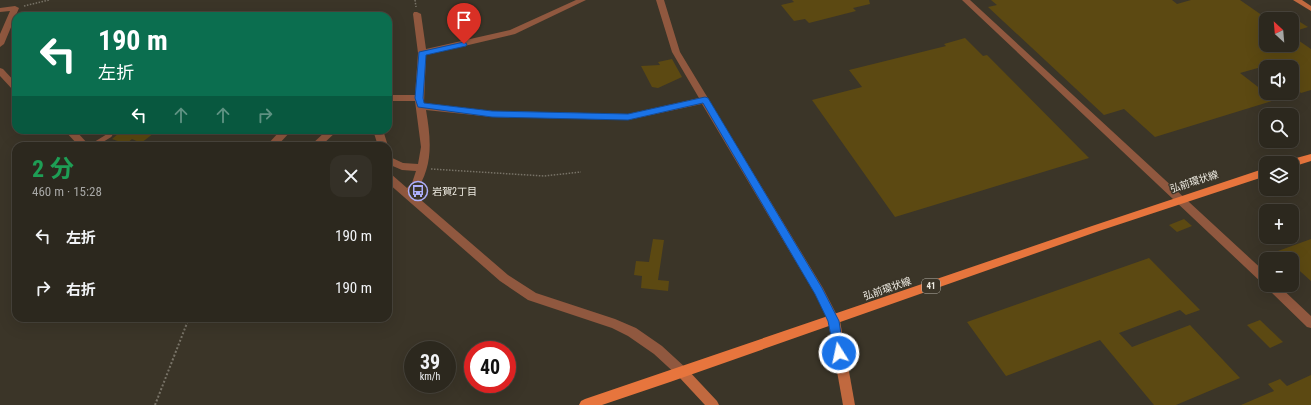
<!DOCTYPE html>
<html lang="ja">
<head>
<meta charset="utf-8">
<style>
  body { margin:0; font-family:"Roboto Condensed","Noto Sans JP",sans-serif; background:#343027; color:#f1f3f6; height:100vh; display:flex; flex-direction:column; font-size:15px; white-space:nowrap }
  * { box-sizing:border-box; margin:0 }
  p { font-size:13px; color:#a6a6a4 }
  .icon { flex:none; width:22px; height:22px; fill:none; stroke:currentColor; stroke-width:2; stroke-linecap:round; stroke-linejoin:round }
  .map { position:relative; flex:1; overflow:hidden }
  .sheet { position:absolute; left:12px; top:142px; width:380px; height:180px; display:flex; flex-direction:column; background:#2c281e; border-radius:12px; box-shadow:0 4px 16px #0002,0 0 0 1px #48443c }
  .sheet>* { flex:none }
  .hud { position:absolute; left:12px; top:12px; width:380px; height:122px; border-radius:12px; box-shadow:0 4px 16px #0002,0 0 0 1px #48443c; background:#0b6e4f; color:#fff; overflow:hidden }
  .needle { width:26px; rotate:334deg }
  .tools { position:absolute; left:1259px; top:12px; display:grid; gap:8px }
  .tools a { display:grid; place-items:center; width:40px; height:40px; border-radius:8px; background:#2c281e; box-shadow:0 4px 16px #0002,0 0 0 1px #48443c; font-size:20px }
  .speed { position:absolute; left:404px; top:341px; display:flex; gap:8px; font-size:20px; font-weight:700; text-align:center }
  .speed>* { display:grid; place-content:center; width:52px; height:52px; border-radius:50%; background:#2c281e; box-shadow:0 4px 16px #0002,0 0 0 1px #48443c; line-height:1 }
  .speed small { font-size:10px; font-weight:400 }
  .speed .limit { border:6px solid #d22; background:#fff; color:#111 }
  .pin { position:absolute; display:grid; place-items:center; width:34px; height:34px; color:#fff; margin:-41px -17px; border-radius:50% 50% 50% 0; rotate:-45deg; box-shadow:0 0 4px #0007 }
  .pin .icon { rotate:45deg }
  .me { position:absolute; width:44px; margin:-22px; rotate:350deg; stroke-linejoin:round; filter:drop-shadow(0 0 3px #0008) }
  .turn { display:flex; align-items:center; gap:14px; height:84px; padding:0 20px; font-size:18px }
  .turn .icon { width:52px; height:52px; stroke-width:2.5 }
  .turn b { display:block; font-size:28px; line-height:34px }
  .lanes { display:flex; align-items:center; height:38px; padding:0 20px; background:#0003; justify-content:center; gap:20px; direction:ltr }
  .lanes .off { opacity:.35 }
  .round { display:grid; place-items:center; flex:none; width:42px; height:42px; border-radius:12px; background:#343027 }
  .overview { display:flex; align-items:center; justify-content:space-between; height:68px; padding:0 20px }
  h1 { font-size:24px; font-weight:700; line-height:30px; color:#1e9e55 }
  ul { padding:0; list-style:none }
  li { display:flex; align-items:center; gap:12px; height:52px; padding:0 20px }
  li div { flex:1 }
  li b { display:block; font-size:15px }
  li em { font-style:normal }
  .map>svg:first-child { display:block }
  .building { fill:#5c4912 }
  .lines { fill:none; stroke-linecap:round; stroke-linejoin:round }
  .path-far1 { stroke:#787367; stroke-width:1.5; stroke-dasharray:1.5 1.5; stroke-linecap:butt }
  .path { stroke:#787367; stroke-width:2; stroke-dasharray:2 2; stroke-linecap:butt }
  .lane { stroke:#90583f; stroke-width:4.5 }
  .street { fill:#90583f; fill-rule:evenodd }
  .secondary { fill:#c1693f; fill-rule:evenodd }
  .primary { fill:#e7753d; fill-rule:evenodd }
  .route { fill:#1a73e8; stroke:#114b97 }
  .labels { text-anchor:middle; stroke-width:3; stroke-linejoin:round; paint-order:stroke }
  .shield { fill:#3b3528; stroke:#b8b4aa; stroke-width:1 }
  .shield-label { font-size:9px; font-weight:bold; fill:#edeae1 }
  .street-label { font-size:10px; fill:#edeae1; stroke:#3b3528 }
  .poi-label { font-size:10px; fill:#edeae1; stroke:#3b3528; text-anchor:start }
</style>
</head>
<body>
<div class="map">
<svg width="1311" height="405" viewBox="0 0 1311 405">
  <rect width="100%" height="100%" fill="#3b3528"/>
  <g class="building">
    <path d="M792,0H869L870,4L853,8L856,11L809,23L805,19L794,21L781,5L794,2Z"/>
    <path d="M991,0H1172L1177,4L1191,0H1240L1266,18V45H1292V36L1311,49V90L1301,93L1292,86V67L1265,66L1240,73L1275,100L1155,137L1124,109L1104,115L988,7L997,5Z"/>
    <path d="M1292,17L1308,27L1292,32Z"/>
    <path d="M965,38L983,56L987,55L1089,158L895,217L812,100L862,87L849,70L946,46L944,44Z"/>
    <path d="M672,59L682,77L658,88L652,87L641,66L660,65L658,62Z"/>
    <path d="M110,130H158L141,143L132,139L126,144L112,139L118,134Z"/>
    <path d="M1184,219L1192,226L1177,232L1169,225Z"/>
    <path d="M653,239L664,240L658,280L669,281L668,291L641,288L642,276L634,275L636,261L649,262Z"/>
    <path d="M1311,239V281L1292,264V259H1287L1278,251Z"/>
    <path d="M1149,258L1200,310L1186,315L1180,310L1119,333L1132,347L1190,325L1240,378L1176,405H1154L1100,340L1006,376L967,322Z"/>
    <path d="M1260,320L1283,342L1270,348L1247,325Z"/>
    <path d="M1311,375V405H1241L1274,391L1268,384L1280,379L1287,386Z"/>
  </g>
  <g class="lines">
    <g class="path-far1">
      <path d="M415,0L416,7"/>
      <path d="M24,6L49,0"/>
      <path d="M431,169L544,176L581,172"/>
    </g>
    <path class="path" d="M155,405L189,318"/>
    <path class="lane" d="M92,146L110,135L102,130"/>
    <g class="street">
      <path d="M576,0H586L515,34L426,55L424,103L492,111L628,114L699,98L672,52L656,0H664L680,52L823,288L840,321L838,325L834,326L830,325L815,294L702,104L628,120L492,117L426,110C431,140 434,167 414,194L508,275L536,293L615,319L636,328L662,346L687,369L689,373L687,377L683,379L679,377L654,354L628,336L612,328L528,300L500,281L388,183V173L391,174L407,188L412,183L416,171L402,170L388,164V156L403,163L418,164L421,147L415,101H388V95H415L418,53L413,14L414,12H417L421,14L426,49L510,30Z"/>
      <path d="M962,0H970L1266,273V285H1278L1311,316V328L1307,327L1267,288L1266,285L1262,283Z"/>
      <path d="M15,6L19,8L4,44L0,47V34L10,11L0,12V8Z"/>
      <path d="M0,68L3,69L16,83V91L13,90L0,76Z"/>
      <path d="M64,130H75L90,146H79Z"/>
      <path d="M281,130H292L277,146H266Z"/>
      <path d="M327,130H338L321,146H310Z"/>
      <path d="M373,130H383L388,146H378Z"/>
    </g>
    <g class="secondary">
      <path d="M1293,0H1302L1311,6V11Z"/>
      <path d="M834,316L838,317L840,321L855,405H843L828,321L830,317Z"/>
      <path d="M683,367L687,369L717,401L719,405H705L679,377L677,373L679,369Z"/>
    </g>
    <g class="primary">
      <path d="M1311,154V161L1292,167V163H1287L1289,160Z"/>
      <path d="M1266,168V176L1099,231L670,382L602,405H579L581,401L585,399L1092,226Z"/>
    </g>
  </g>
  <path class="route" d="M464,42L467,44L466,46L426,55L423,98L424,103L492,111L628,114L705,97L708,98L822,288L839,321L844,353L843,356L839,357L835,356L828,321L815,294L703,103L628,120L492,117L418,107L415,98L419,52Z"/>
  <defs>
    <g id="bus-ring" transform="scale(1)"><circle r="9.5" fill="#3b3528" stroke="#adaffb" stroke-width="1.5"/><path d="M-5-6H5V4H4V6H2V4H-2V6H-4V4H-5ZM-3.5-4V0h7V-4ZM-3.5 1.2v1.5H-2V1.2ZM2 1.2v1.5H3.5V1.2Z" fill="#adaffb"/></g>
  </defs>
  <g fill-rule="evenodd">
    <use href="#bus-ring" x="418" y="191"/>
  </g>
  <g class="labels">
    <rect class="shield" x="922" y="279" width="18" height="14" rx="3"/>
    <g class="shield-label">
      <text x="931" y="289">41</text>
    </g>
    <g class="street-label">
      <text transform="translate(1194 181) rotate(-18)" y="4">弘前環状線</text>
      <text transform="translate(887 288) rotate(-19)" y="4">弘前環状線</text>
    </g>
    <g class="poi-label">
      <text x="432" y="195">岩賀2丁目</text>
    </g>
  </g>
</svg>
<div class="tools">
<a><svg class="needle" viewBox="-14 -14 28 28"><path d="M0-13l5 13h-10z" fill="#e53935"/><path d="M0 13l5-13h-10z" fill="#a6a6a4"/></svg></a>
<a><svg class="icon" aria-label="sound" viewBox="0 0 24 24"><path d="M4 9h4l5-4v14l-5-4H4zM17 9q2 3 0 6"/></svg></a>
<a><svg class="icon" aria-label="search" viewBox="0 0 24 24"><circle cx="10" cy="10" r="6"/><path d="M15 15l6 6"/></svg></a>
<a><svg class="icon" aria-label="layers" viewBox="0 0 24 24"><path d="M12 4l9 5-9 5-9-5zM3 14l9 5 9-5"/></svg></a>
<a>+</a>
<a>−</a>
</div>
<div class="speed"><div>39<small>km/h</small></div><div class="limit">40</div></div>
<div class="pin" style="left:464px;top:44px;background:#d93025"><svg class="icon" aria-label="arrive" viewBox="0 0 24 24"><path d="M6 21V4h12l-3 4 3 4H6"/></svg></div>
<svg class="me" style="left:839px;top:353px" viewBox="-20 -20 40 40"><circle r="17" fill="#1a73e8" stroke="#fff" stroke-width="3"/><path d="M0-11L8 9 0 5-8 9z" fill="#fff"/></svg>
<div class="hud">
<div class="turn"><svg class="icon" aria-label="left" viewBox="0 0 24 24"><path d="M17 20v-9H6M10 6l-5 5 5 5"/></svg><div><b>190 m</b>左折</div></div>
<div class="lanes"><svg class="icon" aria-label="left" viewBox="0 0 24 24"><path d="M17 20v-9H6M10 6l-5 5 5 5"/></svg><svg class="icon off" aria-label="ahead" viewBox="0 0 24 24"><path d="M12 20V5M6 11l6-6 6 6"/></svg><svg class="icon off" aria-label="ahead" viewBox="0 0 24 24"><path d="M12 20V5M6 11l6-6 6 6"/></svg><svg class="icon off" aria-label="right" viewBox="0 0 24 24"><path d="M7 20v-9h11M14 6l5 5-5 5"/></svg></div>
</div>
<section class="sheet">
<div class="overview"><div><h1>2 分</h1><p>460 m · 15:28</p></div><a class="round"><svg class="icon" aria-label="close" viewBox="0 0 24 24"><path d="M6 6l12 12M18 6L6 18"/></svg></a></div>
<ul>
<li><svg class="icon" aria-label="left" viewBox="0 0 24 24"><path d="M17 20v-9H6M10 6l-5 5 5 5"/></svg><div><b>左折</b></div><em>190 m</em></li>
<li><svg class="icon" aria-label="right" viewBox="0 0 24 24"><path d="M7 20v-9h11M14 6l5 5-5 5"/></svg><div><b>右折</b></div><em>190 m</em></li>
</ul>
</section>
</div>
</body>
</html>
